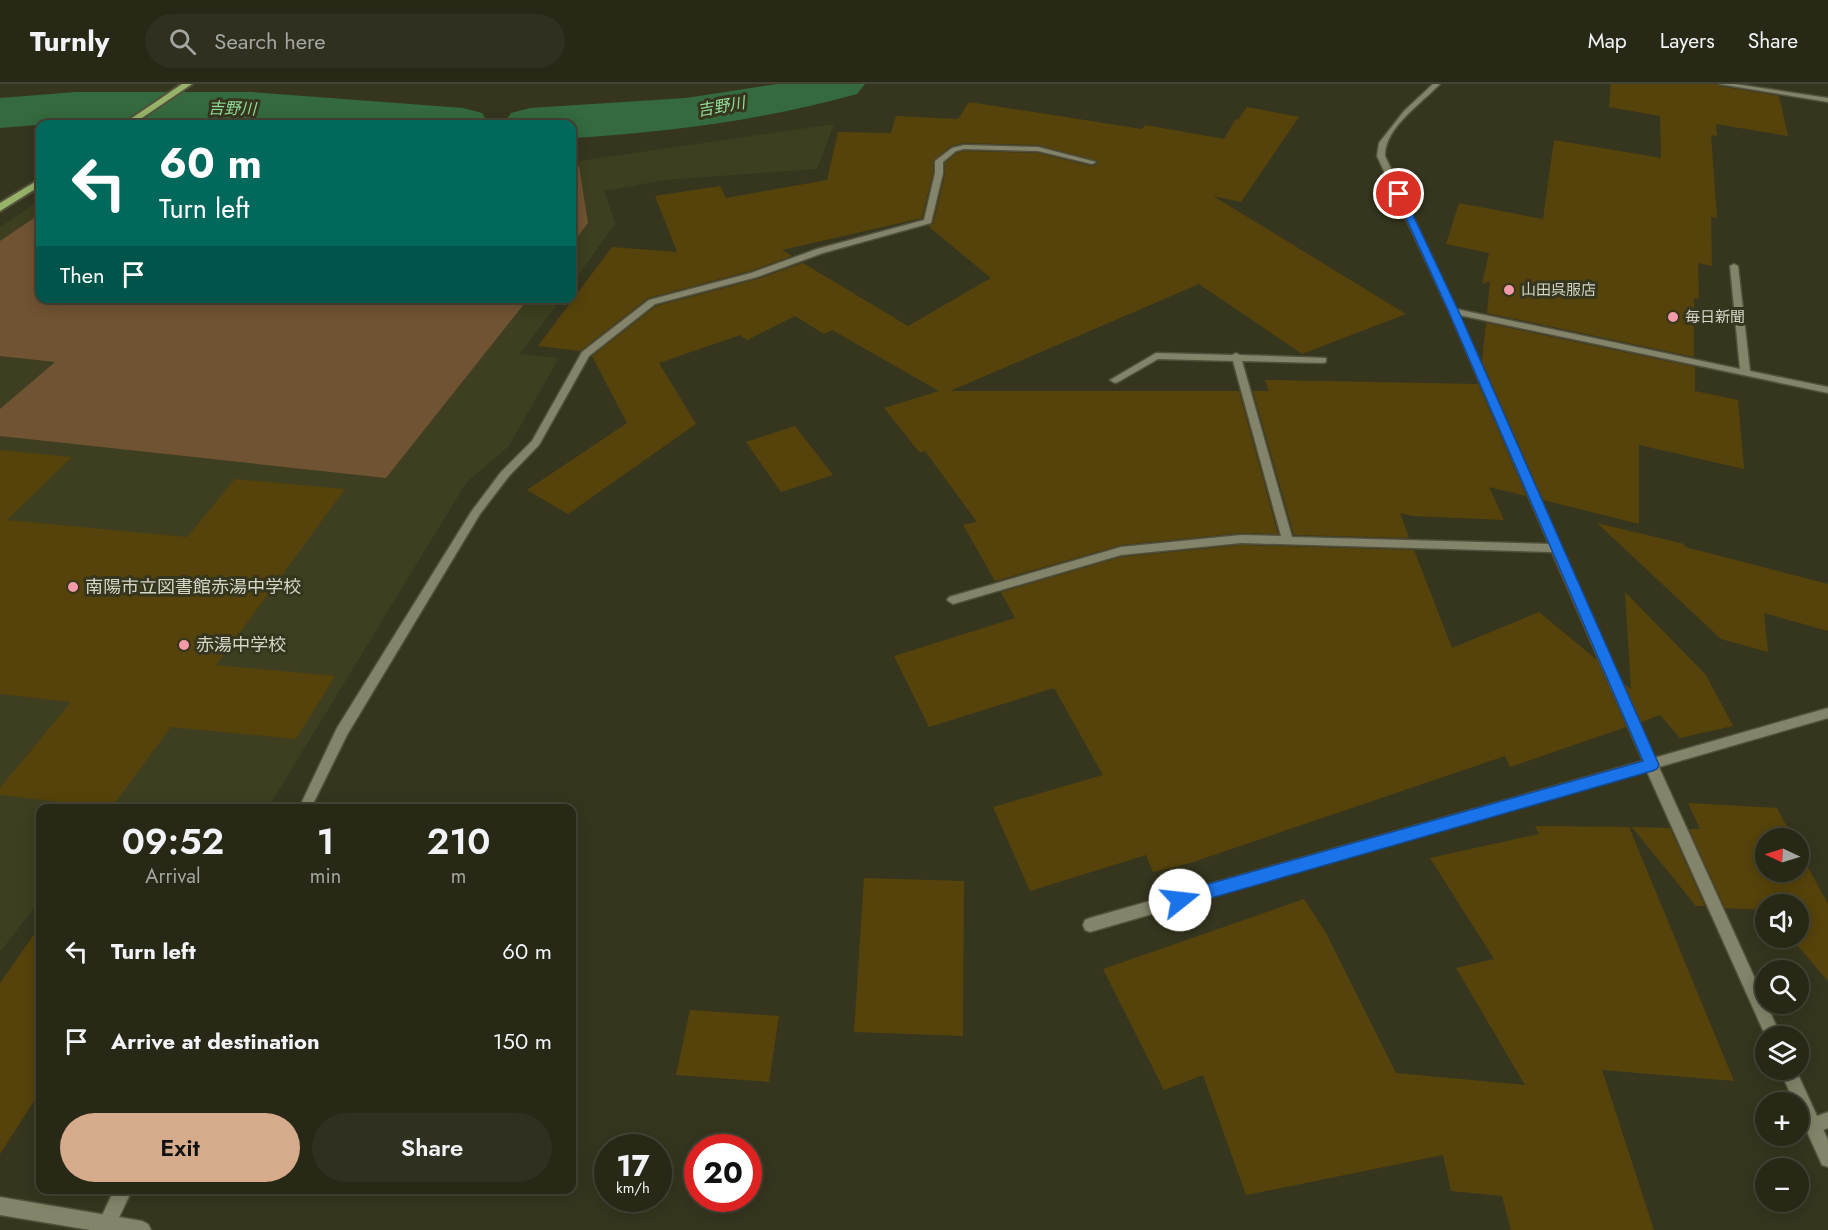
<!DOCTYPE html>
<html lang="en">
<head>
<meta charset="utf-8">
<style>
  body { margin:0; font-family:Jost,"Noto Sans JP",sans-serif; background:#303020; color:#f1f3f6; height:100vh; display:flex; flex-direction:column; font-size:22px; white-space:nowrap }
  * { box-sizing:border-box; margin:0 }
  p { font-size:20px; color:#a5a6a1 }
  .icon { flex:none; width:33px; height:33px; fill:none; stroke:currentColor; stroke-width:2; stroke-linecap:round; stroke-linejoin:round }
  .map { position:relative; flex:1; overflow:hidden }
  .drawer { position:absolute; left:36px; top:720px; width:540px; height:390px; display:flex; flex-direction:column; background:#282817; border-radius:12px; box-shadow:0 3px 15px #0003,0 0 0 2px #444436 }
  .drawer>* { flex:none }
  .top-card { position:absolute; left:36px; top:36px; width:540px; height:183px; border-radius:12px; box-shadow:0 3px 15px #0003,0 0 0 2px #444436; background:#00695c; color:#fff; overflow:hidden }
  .needle { width:39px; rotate:274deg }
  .controls { position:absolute; left:1755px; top:744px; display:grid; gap:12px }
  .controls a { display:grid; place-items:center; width:54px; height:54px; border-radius:50%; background:#282817; box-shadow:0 3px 15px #0003,0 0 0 2px #444436; font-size:30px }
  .speed { position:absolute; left:594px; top:1050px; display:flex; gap:12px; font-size:30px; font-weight:700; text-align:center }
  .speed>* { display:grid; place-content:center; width:78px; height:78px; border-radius:50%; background:#282817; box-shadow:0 3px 15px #0003,0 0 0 2px #444436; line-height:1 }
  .speed small { font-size:15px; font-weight:400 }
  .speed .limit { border:9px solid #d22; background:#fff; color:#111 }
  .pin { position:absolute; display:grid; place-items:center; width:51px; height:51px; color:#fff; margin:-26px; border:3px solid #fff; border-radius:50%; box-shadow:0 2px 6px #0007 }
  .me { position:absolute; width:66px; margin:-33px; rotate:74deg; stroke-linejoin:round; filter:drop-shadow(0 0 4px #0008) }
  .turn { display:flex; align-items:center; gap:21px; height:126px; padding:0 24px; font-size:27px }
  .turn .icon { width:78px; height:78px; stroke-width:2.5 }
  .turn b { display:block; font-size:42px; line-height:51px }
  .then { display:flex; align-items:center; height:57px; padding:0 24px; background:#0003; gap:12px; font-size:22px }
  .eta { display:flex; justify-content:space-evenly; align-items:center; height:102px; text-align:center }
  .eta b { font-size:36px; font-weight:600; line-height:42px }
  .primary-button { display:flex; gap:12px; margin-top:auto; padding:12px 24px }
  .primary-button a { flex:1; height:69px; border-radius:36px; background:#d6ab8b; color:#111; font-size:24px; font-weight:600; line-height:69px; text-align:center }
  .primary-button a+a { background:#303020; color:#f1f3f6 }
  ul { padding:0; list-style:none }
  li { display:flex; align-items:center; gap:18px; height:90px; padding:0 24px }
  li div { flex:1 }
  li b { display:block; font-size:22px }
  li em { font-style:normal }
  header { display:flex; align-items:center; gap:36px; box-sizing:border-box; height:84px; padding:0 30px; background:#282817; border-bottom:2px solid #444436 }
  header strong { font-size:28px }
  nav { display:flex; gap:33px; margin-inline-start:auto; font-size:21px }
  .search { width:420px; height:54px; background:#303020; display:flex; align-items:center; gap:15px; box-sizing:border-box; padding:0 21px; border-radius:33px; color:#a5a6a1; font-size:22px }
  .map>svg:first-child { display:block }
  .built { fill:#3e3e20 }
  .green { fill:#6f5333 }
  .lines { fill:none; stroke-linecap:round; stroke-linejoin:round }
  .river { fill:#346a3d; fill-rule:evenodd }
  .building { fill:#56430b }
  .service-casing { stroke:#51513d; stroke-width:3 }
  .minor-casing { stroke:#51513d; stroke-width:3 }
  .tertiary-casing { stroke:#51513d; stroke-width:3 }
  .trunk-casing { stroke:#51513d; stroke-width:4 }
  .service { fill:#84846a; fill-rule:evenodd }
  .minor { fill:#84846a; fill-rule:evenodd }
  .tertiary { fill:#84846a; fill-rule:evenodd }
  .trunk { fill:#96b368; fill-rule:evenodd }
  .route { fill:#1a73e8; stroke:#114b97; stroke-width:1.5 }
  .poi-dot { fill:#f39aa8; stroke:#36361f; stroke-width:2 }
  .labels { text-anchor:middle; stroke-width:6; stroke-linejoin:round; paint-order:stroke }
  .far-poi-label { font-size:15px; fill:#d4d4c7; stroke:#36361f; text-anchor:start }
  .far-water-label { font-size:16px; font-style:italic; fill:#91de9a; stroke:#36361f }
  .poi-label { font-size:18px; fill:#d4d4c7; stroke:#36361f; text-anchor:start }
</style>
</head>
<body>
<header>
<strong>Turnly</strong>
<div class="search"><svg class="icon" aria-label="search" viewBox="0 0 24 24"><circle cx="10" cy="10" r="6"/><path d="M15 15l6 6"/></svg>Search here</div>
<nav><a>Map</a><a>Layers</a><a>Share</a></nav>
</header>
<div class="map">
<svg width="1828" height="1146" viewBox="0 0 1828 1146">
  <rect width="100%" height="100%" fill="#36361f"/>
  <g class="built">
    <path d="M834,40L817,85L665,96L604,107L615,140L572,200V78Z"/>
    <path d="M40,116V214L561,215L520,270L559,274L509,362L466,399L268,724H40V816L0,868V143Z"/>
  </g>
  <g class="green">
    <path d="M579,82L588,139L572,160V83Z"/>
    <path d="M40,130V214L528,215L386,394L0,352V325L55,278L0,272V157Z"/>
  </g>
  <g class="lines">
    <g class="river">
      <path d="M777,0H865L857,10C763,36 669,48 572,54V40H504L511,29L530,24L686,14Z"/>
      <path d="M75,8H252L463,24L482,29L489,40L75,38L0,44V14Z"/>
    </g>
  </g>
  <g class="building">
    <path d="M1611,0H1717L1719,2L1779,12L1788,52L1716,40L1717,52L1711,51L1717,134L1711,133L1712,182L1698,179L1699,215L1694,214V273L1487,229L1490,197L1482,200L1489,169L1446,160L1459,119L1543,135L1554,56L1661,74L1660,32L1609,23Z"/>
    <path d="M969,18L1142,45L1145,41L1224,55L1236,35L1238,36L1247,23L1299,33L1241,118L1213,112L1406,230L1302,270L1199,200L950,307H1239L1278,450L1241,449L1121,461L995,497L963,441L977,438L925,367L920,369L884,324L939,307L832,246L824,250L795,232L747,256L740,251L659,279L696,340L568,430L527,406L627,339L592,272L656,222L758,195L803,179L908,242L991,194L928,142L933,140L945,90V79L957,69L964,67L1038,69L1091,82L1097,80L1098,77L1038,61L964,59L951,62L933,77V89L922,134L782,166L792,172L750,187L648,214L580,267L538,262L612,163L677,168L655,112L720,102L726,114L827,96L838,48L891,49L896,32L958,35Z"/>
    <path d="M1486,239L1695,283V307L1738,316L1744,385L1639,361V440L1543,416L1482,278Z"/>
    <path d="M1265,296L1478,300L1526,412L1489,403L1504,436L1413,432L1400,429L1409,454L1294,451L1253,307H1269Z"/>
    <path d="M795,342L833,391L781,408L746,358Z"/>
    <path d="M0,366L72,373L7,436L187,453L235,395L345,405L216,581L335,592L296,655L171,643L111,724L0,711V704L71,618L0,610Z"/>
    <path d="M1597,439L1684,460L1685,463L1828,500V547L1764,529L1768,568L1721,555Z"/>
    <path d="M1241,461L1414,466L1452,564L1539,528L1597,576L1626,643L1510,683L1505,672L1190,779L1153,788L1146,771L1030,807L993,723L1103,691L1054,604L929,643L894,572L1015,534L1001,508L1121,473Z"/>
    <path d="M1625,508L1706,591L1733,642L1680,654L1660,631L1641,638L1623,599L1631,605Z"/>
    <path d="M1688,719L1777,724L1793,754H1766V788H1798V765L1828,820V897L1791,854H1798V820H1766V826L1725,824L1689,745H1700Z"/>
    <path d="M1535,742L1629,743L1734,997L1602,986L1654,1146H1511L1502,1112L1451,1107L1443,1071L1246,1111L1203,991L1164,1006L1103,885L1304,815L1326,849L1396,989L1525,1001L1456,884L1494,875L1430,774L1539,750Z"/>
    <path d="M1632,743L1670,744L1705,822H1696Z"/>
    <path d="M864,794L964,797L963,952L854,948Z"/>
    <path d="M40,842V1008L0,1070V899Z"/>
    <path d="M690,926L779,932L769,998L676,991Z"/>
  </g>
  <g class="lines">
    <g class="service-casing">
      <g id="service">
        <path d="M1433,0H1440C1422,19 1384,44 1385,72L1456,225L1740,285L1730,182L1734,180L1738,182L1750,287L1828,303V309L1459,231L1654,674L1828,624V634L1090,848L1085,846L1083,841L1085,836L1090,834L1643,677L1552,468L1241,459L1121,471L953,520L947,516L949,513L1121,463L1241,451L1281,452L1233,277L1158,275L1118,298L1115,299L1110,296L1156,269L1232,271L1236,269L1240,271L1326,274V278L1323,279L1242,277L1292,453L1549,460L1449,227L1377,72L1379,59L1404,27Z"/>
        <path d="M964,61L1038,63L1096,78L1092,80L1038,67L964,65L956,67L943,78V89L931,139L823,169L757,193L655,220L589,272L539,361L509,392L480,430L347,651L311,724H299L337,644L471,428L501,388L532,357L582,268L649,216L751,189L817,165L924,136L935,89V77L952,64Z"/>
        <path d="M1828,1028V1044L1813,1050L1807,1048L1805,1042L1807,1036Z"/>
        <path d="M114,1106H132L113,1146H101L98,1140Z"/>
      </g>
    </g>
    <g class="minor-casing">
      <g id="minor">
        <path d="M1719,0H1735L1828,14V18Z"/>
        <path d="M1651,676L1656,677L1658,681L1781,952L1766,953L1644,681L1646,677Z"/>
        <path d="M1780,986H1796L1828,1056V1083L1822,1081L1798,1028V1018H1794Z"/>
      </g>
    </g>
    <g class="tertiary-casing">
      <path id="tertiary" d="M0,1113L142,1137L148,1140L151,1146H90L0,1131Z"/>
    </g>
    <g class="trunk-casing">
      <g id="trunk">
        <path d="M182,0H192L133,40H123Z"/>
        <path d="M40,95V102L0,127V119Z"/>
      </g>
    </g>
    <use href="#service" class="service"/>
    <use href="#minor" class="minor"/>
    <use href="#tertiary" class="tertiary"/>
    <use href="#trunk" class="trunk"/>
  </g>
  <path class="route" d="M1399,108L1403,110L1458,226L1659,681L1657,685L1652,687L1180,823L1174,821L1172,816L1174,810L1180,808L1643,677L1448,226L1395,110Z"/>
  <g class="poi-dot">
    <circle cx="1509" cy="206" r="6"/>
    <circle cx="1673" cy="233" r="6"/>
    <circle cx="73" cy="503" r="6"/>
    <circle cx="184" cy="561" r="6"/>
  </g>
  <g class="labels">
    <g class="far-poi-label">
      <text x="1521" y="211">山田呉服店</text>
      <text x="1685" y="238">毎日新聞</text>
    </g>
    <g class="far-water-label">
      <text transform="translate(721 22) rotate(-10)" y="6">吉野川</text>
      <text transform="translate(232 24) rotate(1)" y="6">吉野川</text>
    </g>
    <g class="poi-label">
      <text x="85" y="509">南陽市立図書館赤湯中学校</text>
      <text x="196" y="567">赤湯中学校</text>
    </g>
  </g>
</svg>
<div class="controls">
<a><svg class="needle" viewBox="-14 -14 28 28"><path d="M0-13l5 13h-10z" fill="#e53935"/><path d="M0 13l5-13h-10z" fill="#a5a6a1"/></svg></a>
<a><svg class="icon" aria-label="sound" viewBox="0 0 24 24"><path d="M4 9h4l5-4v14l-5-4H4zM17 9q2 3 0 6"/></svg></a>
<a><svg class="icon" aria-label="search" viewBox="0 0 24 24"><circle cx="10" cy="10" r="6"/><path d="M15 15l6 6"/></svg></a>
<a><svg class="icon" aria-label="layers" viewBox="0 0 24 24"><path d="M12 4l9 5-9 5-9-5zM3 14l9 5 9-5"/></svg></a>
<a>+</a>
<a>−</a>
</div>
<div class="speed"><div>17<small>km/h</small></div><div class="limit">20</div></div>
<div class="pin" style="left:1399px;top:110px;background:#d93025"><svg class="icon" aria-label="arrive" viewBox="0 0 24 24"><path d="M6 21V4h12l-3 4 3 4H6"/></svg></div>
<svg class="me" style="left:1180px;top:816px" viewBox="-20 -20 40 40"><circle r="19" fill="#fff"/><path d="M0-13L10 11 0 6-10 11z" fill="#1a73e8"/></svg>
<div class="top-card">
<div class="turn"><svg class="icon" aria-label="left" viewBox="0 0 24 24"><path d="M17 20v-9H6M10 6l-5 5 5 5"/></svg><div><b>60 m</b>Turn left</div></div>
<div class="then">Then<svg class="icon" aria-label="arrive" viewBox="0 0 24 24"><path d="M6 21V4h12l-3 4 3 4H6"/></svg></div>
</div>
<section class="drawer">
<div class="eta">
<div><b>09:52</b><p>Arrival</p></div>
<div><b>1</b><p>min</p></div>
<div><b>210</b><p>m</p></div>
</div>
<ul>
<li><svg class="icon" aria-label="left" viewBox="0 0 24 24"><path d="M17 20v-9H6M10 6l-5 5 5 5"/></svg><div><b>Turn left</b></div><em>60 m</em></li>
<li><svg class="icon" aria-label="arrive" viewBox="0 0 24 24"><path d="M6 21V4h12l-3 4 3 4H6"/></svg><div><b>Arrive at destination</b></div><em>150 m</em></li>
</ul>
<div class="primary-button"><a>Exit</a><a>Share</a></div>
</section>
</div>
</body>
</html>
